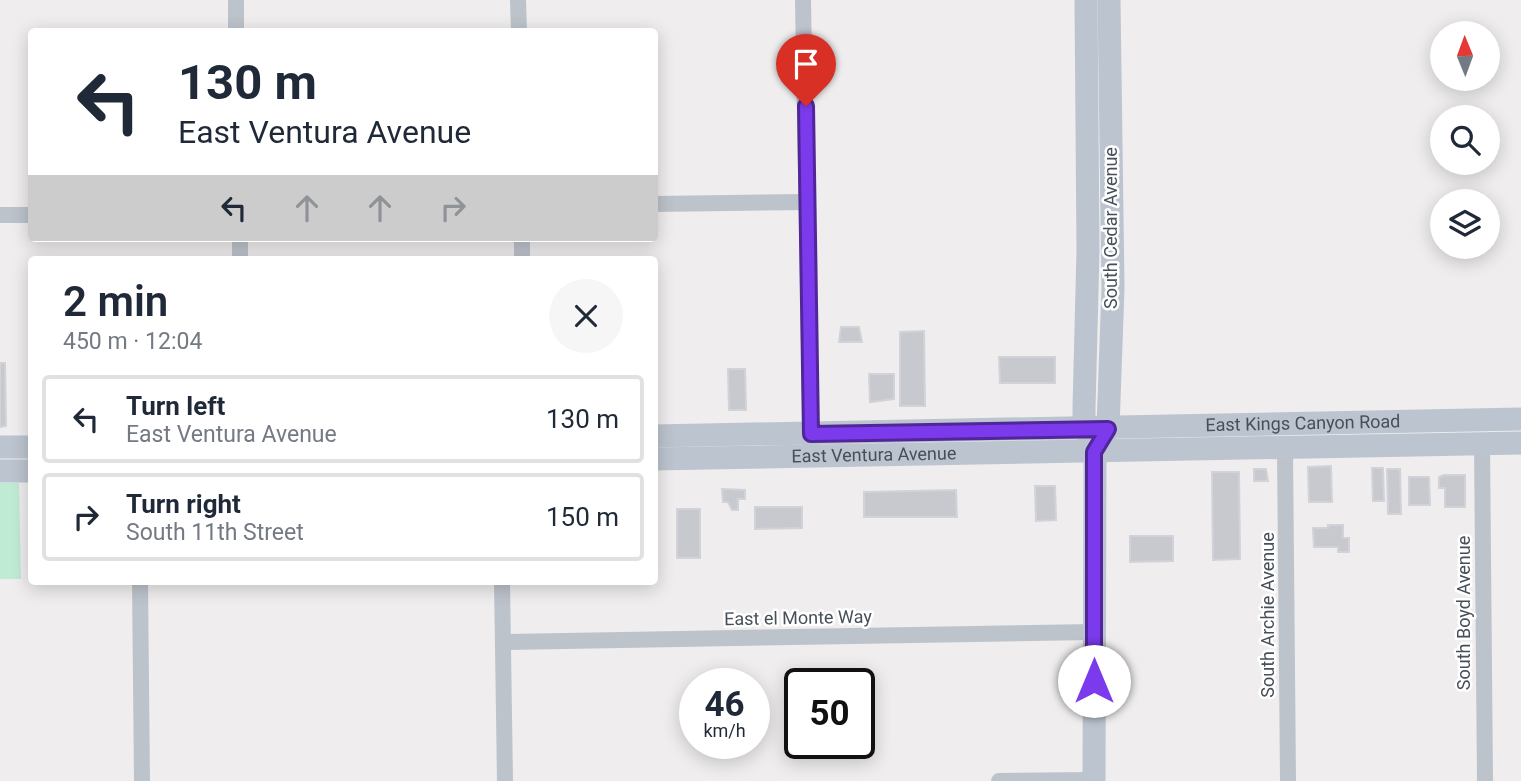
<!DOCTYPE html>
<html lang="en">
<head>
<meta charset="utf-8">
<style>
  body { margin:0; font-family:Roboto,sans-serif; background:#f6f6f7; color:#1f2937; height:100vh; display:flex; flex-direction:column; font-size:26px; white-space:nowrap }
  * { box-sizing:border-box; margin:0 }
  p { font-size:23px; color:#747a83 }
  .icon { flex:none; width:38px; height:38px; fill:none; stroke:currentColor; stroke-width:2; stroke-linecap:round; stroke-linejoin:round }
  .map { position:relative; flex:1; overflow:hidden }
  .details { position:absolute; left:28px; top:256px; width:630px; height:329px; display:flex; flex-direction:column; background:#fff; border-radius:7px; box-shadow:0 4px 18px #0003 }
  .details>* { flex:none }
  .banner { position:absolute; left:28px; top:28px; width:630px; height:214px; border-radius:7px; box-shadow:0 4px 18px #0003; background:#fff; color:#1f2937; overflow:hidden }
  .needle { width:46px; rotate:359deg }
  .controls { position:absolute; left:1430px; top:21px; display:grid; gap:14px }
  .controls a { display:grid; place-items:center; width:70px; height:70px; border-radius:50%; background:#fff; box-shadow:0 4px 18px #0003; font-size:35px }
  .speed { position:absolute; left:679px; top:668px; display:flex; gap:14px; font-size:35px; font-weight:700; text-align:center }
  .speed>* { display:grid; place-content:center; width:91px; height:91px; border-radius:50%; background:#fff; box-shadow:0 4px 18px #0003; line-height:1 }
  .speed small { font-size:18px; font-weight:400 }
  .speed .limit { border:4px solid #111; border-radius:10px; background:#fff; color:#111 }
  .pin { position:absolute; display:grid; place-items:center; width:60px; height:60px; color:#fff; margin:-72px -30px; border-radius:50% 50% 50% 0; rotate:-45deg; box-shadow:0 0 7px #0007 }
  .pin .icon { rotate:45deg }
  .me { position:absolute; width:77px; margin:-38px; rotate:0deg; stroke-linejoin:round; filter:drop-shadow(0 0 5px #0008) }
  .turn { display:flex; align-items:center; gap:24px; height:147px; padding:0 35px; font-size:32px }
  .turn .icon { width:91px; height:91px; stroke-width:2.5 }
  .turn b { display:block; font-size:49px; line-height:60px }
  .lanes { display:flex; align-items:center; height:66px; padding:0 35px; background:#0003; justify-content:center; gap:35px; direction:ltr }
  .lanes .off { opacity:.35 }
  .round { display:grid; place-items:center; flex:none; width:74px; height:74px; border-radius:37px; background:#f6f6f7 }
  .summary { display:flex; align-items:center; justify-content:space-between; height:119px; padding:0 35px }
  h1 { font-size:42px; font-weight:600; line-height:52px }
  ul { padding:0; list-style:none }
  li { display:flex; align-items:center; gap:21px; height:88px; margin:0 14px 10px; padding:0 21px; border:4px solid #e0e1e3; border-radius:7px }
  li div { flex:1 }
  li b { display:block; font-size:26px }
  li em { font-style:normal }
  .map>svg:first-child { display:block }
  .green { fill:#bfead3 }
  .building { fill:#c7c9cf; stroke:#d1d3d8; stroke-width:2 }
  .lines { fill:none; stroke-linecap:round; stroke-linejoin:round }
  .street { stroke:#bdc3cb; stroke-width:16 }
  .secondary { stroke:#bcc4cf; stroke-width:23 }
  .route-casing { stroke:#51269a; stroke-width:18 }
  .route { stroke:#7c3aed; stroke-width:12 }
  .labels { text-anchor:middle; stroke-width:5; stroke-linejoin:round; paint-order:stroke }
  .street-label { font-size:18px; fill:#474f58; stroke:#fff }
</style>
</head>
<body>
<div class="map">
<svg width="1521" height="781" viewBox="0 0 1521 781">
  <rect width="100%" height="100%" fill="#efeded"/>
  <path class="green" d="M0,483H19L21,579H0Z"/>
  <g class="building">
    <path d="M841,327H859L862,342H839Z"/>
    <path d="M924,331L925,406H900V332Z"/>
    <path d="M999,357H1055V383H1000Z"/>
    <path d="M0,363H5L6,426L0,427Z"/>
    <path d="M728,369H745L746,410H729Z"/>
    <path d="M869,374H894V399L870,402Z"/>
    <path d="M1331,466L1332,502H1309L1308,467Z"/>
    <path d="M1372,468H1383L1384,501H1373Z"/>
    <path d="M1254,469H1266L1268,481H1254Z"/>
    <path d="M1387,469H1400L1401,514H1388Z"/>
    <path d="M1212,472H1239L1240,559L1213,560Z"/>
    <path d="M1444,475H1465V507H1445V488H1439V477Z"/>
    <path d="M1409,477H1429L1430,505H1409Z"/>
    <path d="M1035,486H1055L1056,520L1036,521Z"/>
    <path d="M722,489L745,490V499H738V510H732L728,502H723Z"/>
    <path d="M956,490L957,517H864V492Z"/>
    <path d="M755,507H802V528L755,529Z"/>
    <rect x="677" y="509" width="23" height="49"/>
    <path d="M1328,525H1343V538H1349V552H1338V547H1314L1313,528H1328Z"/>
    <path d="M1130,536H1173V561L1130,562Z"/>
  </g>
  <g class="lines">
    <g class="street">
      <path d="M236,0V32"/>
      <path d="M518,0L519,32"/>
      <path d="M803,0L811,457"/>
      <path d="M654,204L807,202"/>
      <path d="M0,215H32"/>
      <path d="M240,238V259"/>
      <path d="M522,238V259"/>
      <path d="M1482,444L1485,781"/>
      <path d="M1285,449L1288,781"/>
      <path d="M140,581L142,781"/>
      <path d="M502,581L505,781"/>
      <path d="M503,642L1094,632"/>
      <path d="M999,781L1094,780"/>
    </g>
    <g class="secondary">
      <path d="M1086,0L1088,250L1084,408V428L1095,452L1094,781"/>
      <path id="s1" d="M654,436L1521,419"/>
      <path d="M1102,440L1108,428L1113,288L1109,0"/>
      <path d="M0,447H32"/>
      <path id="s2" d="M654,459L1521,443"/>
      <path d="M0,471H32"/>
    </g>
  </g>
  <g class="lines">
    <g class="route-casing">
      <path id="route" d="M806,106L811,434L1108,429L1094,452V681"/>
    </g>
    <use href="#route" class="route"/>
  </g>
  <g class="labels">
    <g class="street-label">
      <text transform="translate(1111 228) rotate(-90)" y="6">South Cedar Avenue</text>
      <text dy="6" stroke="none"><textPath href="#s1" startOffset="649">East Kings Canyon Road</textPath></text>
      <text dy="6" stroke="none"><textPath href="#s2" startOffset="220">East Ventura Avenue</textPath></text>
      <text transform="translate(1464 613) rotate(-90)" y="6">South Boyd Avenue</text>
      <text transform="translate(1268 615) rotate(-90)" y="6">South Archie Avenue</text>
      <text transform="translate(798 618) rotate(-1)" y="6">East el Monte Way</text>
    </g>
  </g>
</svg>
<div class="controls">
<a><svg class="needle" viewBox="-14 -14 28 28"><path d="M0-13l5 13h-10z" fill="#e53935"/><path d="M0 13l5-13h-10z" fill="#747a83"/></svg></a>
<a><svg class="icon" aria-label="search" viewBox="0 0 24 24"><circle cx="10" cy="10" r="6"/><path d="M15 15l6 6"/></svg></a>
<a><svg class="icon" aria-label="layers" viewBox="0 0 24 24"><path d="M12 4l9 5-9 5-9-5zM3 14l9 5 9-5"/></svg></a>
</div>
<div class="speed"><div>46<small>km/h</small></div><div class="limit">50</div></div>
<div class="pin" style="left:806px;top:106px;background:#d93025"><svg class="icon" aria-label="arrive" viewBox="0 0 24 24"><path d="M6 21V4h12l-3 4 3 4H6"/></svg></div>
<svg class="me" style="left:1094px;top:681px" viewBox="-20 -20 40 40"><circle r="19" fill="#fff"/><path d="M0-13L10 11 0 6-10 11z" fill="#7c3aed"/></svg>
<div class="banner">
<div class="turn"><svg class="icon" aria-label="left" viewBox="0 0 24 24"><path d="M17 20v-9H6M10 6l-5 5 5 5"/></svg><div><b>130 m</b>East Ventura Avenue</div></div>
<div class="lanes"><svg class="icon" aria-label="left" viewBox="0 0 24 24"><path d="M17 20v-9H6M10 6l-5 5 5 5"/></svg><svg class="icon off" aria-label="ahead" viewBox="0 0 24 24"><path d="M12 20V5M6 11l6-6 6 6"/></svg><svg class="icon off" aria-label="ahead" viewBox="0 0 24 24"><path d="M12 20V5M6 11l6-6 6 6"/></svg><svg class="icon off" aria-label="right" viewBox="0 0 24 24"><path d="M7 20v-9h11M14 6l5 5-5 5"/></svg></div>
</div>
<section class="details">
<div class="summary"><div><h1>2 min</h1><p>450 m · 12:04</p></div><a class="round"><svg class="icon" aria-label="close" viewBox="0 0 24 24"><path d="M6 6l12 12M18 6L6 18"/></svg></a></div>
<ul>
<li><svg class="icon" aria-label="left" viewBox="0 0 24 24"><path d="M17 20v-9H6M10 6l-5 5 5 5"/></svg><div><b>Turn left</b><p>East Ventura Avenue</p></div><em>130 m</em></li>
<li><svg class="icon" aria-label="right" viewBox="0 0 24 24"><path d="M7 20v-9h11M14 6l5 5-5 5"/></svg><div><b>Turn right</b><p>South 11th Street</p></div><em>150 m</em></li>
</ul>
</section>
</div>
</body>
</html>
